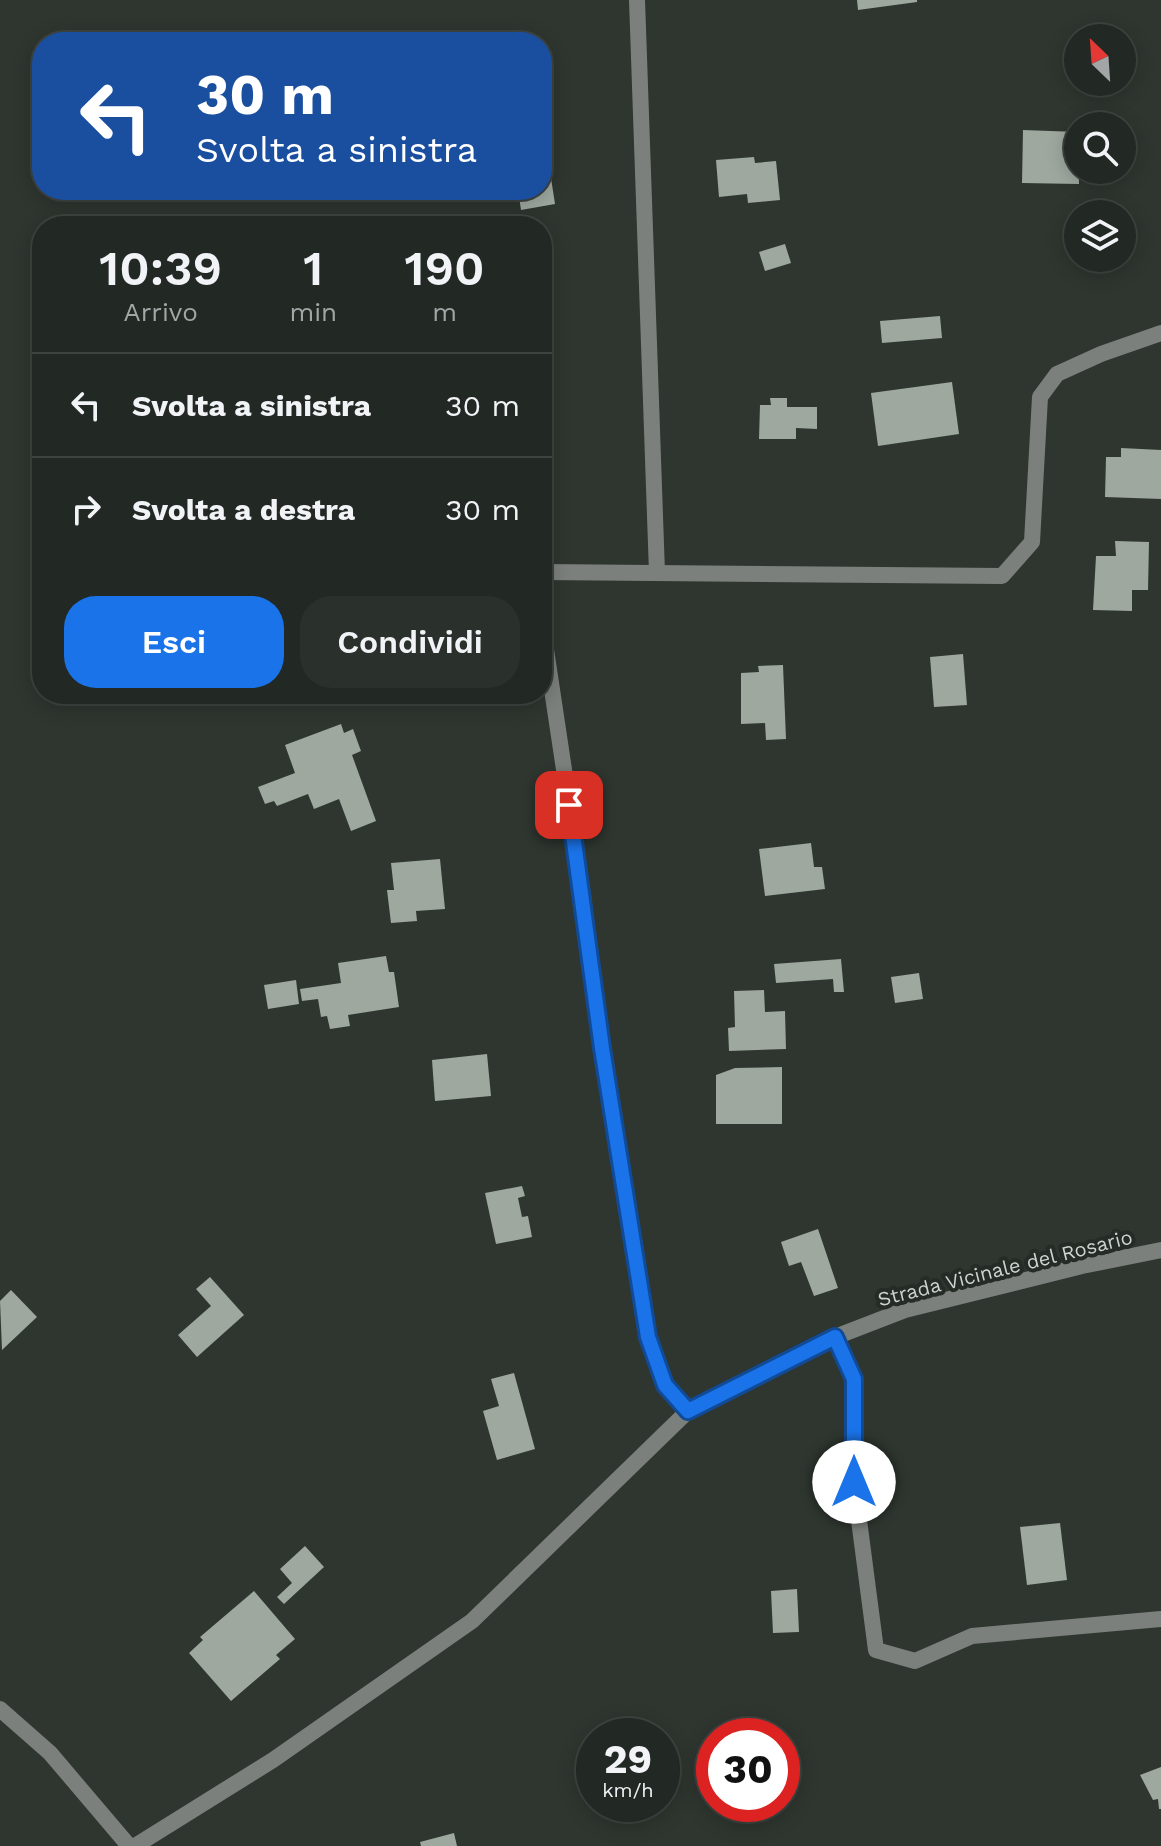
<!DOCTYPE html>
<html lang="it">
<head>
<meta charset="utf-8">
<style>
  body { margin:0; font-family:"Work Sans",sans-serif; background:#2a302b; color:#f1f3f6; height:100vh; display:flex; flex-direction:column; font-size:30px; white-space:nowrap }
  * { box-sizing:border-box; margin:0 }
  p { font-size:26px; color:#a2a6a6 }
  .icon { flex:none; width:44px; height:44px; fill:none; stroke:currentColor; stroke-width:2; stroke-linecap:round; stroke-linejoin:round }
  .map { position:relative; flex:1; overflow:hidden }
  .panel { position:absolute; left:32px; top:216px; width:520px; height:488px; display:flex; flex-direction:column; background:#222823; border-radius:32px; box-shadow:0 4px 20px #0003,0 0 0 2px #3f4441 }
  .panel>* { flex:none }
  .banner { position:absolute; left:32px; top:32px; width:520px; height:168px; border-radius:32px; box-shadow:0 4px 20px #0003,0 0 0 2px #3f4441; background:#1a4fa0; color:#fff; overflow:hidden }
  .needle { width:52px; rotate:335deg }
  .controls { position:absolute; left:1064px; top:24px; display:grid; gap:16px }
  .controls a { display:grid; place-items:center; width:72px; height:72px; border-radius:50%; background:#222823; box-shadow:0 4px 20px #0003,0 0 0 2px #3f4441; font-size:40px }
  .speed { position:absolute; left:576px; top:1718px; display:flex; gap:16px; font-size:40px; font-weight:700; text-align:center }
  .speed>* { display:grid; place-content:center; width:104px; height:104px; border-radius:50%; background:#222823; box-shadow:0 4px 20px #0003,0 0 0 2px #3f4441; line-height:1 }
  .speed small { font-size:20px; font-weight:400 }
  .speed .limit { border:12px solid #d22; background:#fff; color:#111 }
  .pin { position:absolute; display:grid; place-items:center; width:68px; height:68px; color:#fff; margin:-34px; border-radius:16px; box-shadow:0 4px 12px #0006 }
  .me { position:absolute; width:88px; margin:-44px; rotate:0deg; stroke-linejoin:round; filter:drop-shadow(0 0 6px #0008) }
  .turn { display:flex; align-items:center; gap:28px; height:168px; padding:0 32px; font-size:36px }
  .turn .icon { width:104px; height:104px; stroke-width:2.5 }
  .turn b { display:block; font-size:56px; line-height:68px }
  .eta { display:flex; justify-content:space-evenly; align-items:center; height:136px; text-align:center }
  .eta b { font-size:48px; font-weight:600; line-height:56px }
  .action { display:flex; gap:16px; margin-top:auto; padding:16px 32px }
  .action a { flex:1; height:92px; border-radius:32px; background:#1a73e8; color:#fff; font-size:32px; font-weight:600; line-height:92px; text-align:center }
  .action a+a { background:#2a302b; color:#f1f3f6 }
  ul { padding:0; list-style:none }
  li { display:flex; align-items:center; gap:24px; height:104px; padding:0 32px; border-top:2px solid #3f4441 }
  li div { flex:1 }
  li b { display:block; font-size:30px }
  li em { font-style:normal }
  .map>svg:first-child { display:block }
  .building { fill:#9ea89f }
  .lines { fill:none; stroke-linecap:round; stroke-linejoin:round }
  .street { stroke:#7c807c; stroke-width:16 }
  .route-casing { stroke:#114b97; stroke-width:20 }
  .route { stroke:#1a73e8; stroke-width:14 }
  .labels { text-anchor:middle; stroke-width:8; stroke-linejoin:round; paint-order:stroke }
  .street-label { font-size:20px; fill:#ced3cf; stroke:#252c26 }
</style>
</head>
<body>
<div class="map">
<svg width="1161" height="1846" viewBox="0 0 1161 1846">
  <rect width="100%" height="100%" fill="#2e362f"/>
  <g class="building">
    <path d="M857,0H917V2L858,10Z"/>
    <path d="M1023,130L1078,132L1079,184L1022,183Z"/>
    <path d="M754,157L755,163L776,161L780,200L748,203L747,194L719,197L716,160Z"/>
    <path d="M551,178L555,204L521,210L518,190H542V180Z"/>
    <path d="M785,244L791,263L765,271L759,252Z"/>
    <path d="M940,316L942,338L882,343L880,321Z"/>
    <path d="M952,382L959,434L878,446L871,393Z"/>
    <path d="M770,398H787V407H817V429L796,428V439H759L760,405H771Z"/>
    <path d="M1121,448L1161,450V499L1105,497L1106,457H1121Z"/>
    <path d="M1115,541L1149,542L1148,590H1132V611L1093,610L1096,556H1116Z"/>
    <path d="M963,654L967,705L934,707L930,657Z"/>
    <path d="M783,665L786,739L766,740L765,723L741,724V673L759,672L758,666Z"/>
    <path d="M341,724L344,733L353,729L361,751L352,755L376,821L351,831L339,799L314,809L308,794L277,806L274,801L265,804L258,787L295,773L285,745Z"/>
    <path d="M811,843L814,867H822L825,889L765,896L759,849Z"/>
    <path d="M440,859L445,909L416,911L417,921L391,923L387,890H394L391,863Z"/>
    <path d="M386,956L389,972H394L399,1007L348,1015L350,1026L330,1029L327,1016L321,1017L318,999L302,1001L300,989L341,983L338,963Z"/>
    <path d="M841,959L844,992H834L833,979L776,983L774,964Z"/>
    <path d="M919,973L923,999L895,1003L891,977Z"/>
    <path d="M296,980L299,1004L268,1009L264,985Z"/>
    <path d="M764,990L765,1012L785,1011L786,1049L729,1051L728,1028L735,1027L734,991Z"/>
    <path d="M487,1054L491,1096L435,1101L432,1060Z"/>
    <path d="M782,1067V1124H716V1075L735,1068Z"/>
    <path d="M522,1186L525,1196L518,1198L522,1217L528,1216L532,1237L496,1244L485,1193Z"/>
    <path d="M818,1229L838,1288L814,1296L801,1262L789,1266L781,1242Z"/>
    <path d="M210,1277L244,1315L197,1357L178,1335L211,1306L196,1289Z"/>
    <path d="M11,1290L37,1317L2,1350L0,1301Z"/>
    <path d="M514,1373L535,1449L497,1460L483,1411L499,1406L491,1379Z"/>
    <path d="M1060,1523L1067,1580L1027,1585L1020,1527Z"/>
    <path d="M305,1546L324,1567L284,1604L277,1597L292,1583L280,1569Z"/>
    <path d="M797,1589L799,1632L773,1633L771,1591Z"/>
    <path d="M254,1591L295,1639L276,1655L280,1659L231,1701L189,1653L203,1640L200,1637Z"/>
    <path d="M1161,1767V1809H1159L1158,1799L1153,1800L1140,1775Z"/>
    <path d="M454,1833L457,1846H421L420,1842Z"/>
  </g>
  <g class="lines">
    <g class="street">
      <path d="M637,0L657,573"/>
      <path d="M542,572L1002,576L1032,542L1040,397L1057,374L1101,354L1161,333"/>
      <path d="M835,1337L854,1379V1482L876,1650L915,1661L972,1636L1161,1619"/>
      <path d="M688,1411L835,1337L905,1310L1082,1266L1161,1250"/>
      <path d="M0,1709L50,1753L129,1846"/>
      <path d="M135,1846L273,1760L472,1621L688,1411L665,1385L648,1337L602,1048L583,896L542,623"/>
    </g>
  </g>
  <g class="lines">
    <g class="route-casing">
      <path id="route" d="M569,805L602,1048L648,1337L665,1385L688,1411L835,1337L854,1379V1482"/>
    </g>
    <use href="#route" class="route"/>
  </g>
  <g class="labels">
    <g class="street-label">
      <text transform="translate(1005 1268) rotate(-14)" y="7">Strada Vicinale del Rosario</text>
    </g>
  </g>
</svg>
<div class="controls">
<a><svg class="needle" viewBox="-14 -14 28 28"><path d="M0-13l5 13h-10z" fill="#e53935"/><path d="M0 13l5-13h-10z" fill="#a2a6a6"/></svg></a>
<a><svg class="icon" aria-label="search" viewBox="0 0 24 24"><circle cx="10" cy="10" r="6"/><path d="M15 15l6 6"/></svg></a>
<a><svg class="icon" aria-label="layers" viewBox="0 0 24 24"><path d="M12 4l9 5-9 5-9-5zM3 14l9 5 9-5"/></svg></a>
</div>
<div class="speed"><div>29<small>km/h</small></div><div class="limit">30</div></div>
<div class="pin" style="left:569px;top:805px;background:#d93025"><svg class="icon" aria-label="arrive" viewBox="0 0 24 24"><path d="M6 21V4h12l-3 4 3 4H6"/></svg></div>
<svg class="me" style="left:854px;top:1482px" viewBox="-20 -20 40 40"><circle r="19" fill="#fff"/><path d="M0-13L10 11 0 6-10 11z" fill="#1a73e8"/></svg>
<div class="banner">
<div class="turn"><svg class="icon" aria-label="left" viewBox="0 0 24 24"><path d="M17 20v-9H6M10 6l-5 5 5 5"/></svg><div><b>30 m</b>Svolta a sinistra</div></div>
</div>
<section class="panel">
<div class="eta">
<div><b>10:39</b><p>Arrivo</p></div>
<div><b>1</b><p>min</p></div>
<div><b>190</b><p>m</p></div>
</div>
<ul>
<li><svg class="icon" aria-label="left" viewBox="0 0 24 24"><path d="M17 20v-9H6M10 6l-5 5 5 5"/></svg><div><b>Svolta a sinistra</b></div><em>30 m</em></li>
<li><svg class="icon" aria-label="right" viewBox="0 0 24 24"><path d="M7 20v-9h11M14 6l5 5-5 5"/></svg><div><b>Svolta a destra</b></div><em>30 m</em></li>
</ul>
<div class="action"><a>Esci</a><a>Condividi</a></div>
</section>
</div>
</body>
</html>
